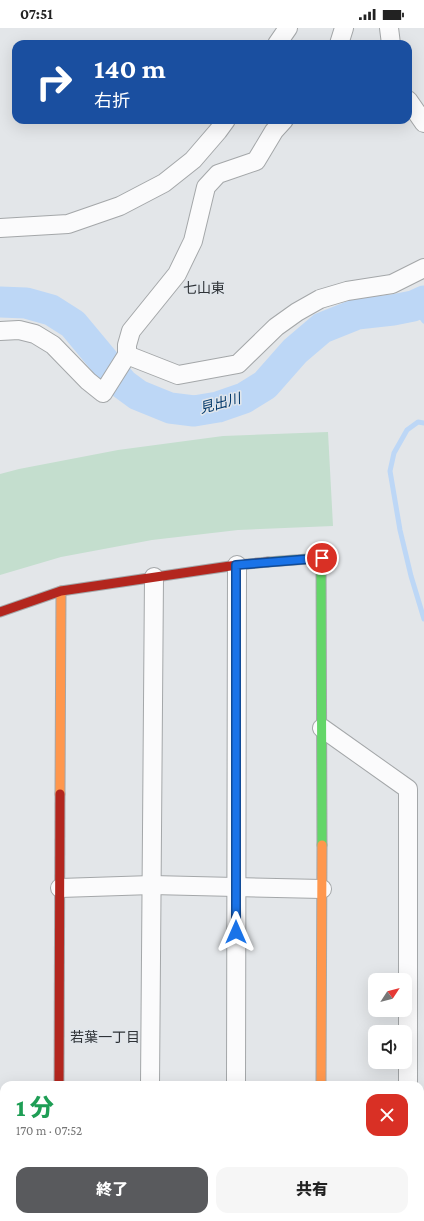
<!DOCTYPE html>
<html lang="ja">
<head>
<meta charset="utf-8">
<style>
  body { margin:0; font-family:"Crimson Pro","Noto Sans JP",serif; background:#f6f6f6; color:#222; height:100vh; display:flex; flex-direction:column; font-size:15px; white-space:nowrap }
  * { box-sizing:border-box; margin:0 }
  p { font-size:13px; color:#767676 }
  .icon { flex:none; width:22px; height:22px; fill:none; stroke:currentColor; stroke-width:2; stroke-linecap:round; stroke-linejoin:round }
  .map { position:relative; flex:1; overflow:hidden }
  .drawer { position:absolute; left:0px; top:1053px; width:424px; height:140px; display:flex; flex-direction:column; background:#fff; border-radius:12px 12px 0 0; box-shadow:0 4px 16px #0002 }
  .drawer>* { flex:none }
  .top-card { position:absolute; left:12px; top:12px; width:400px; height:84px; border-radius:12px; box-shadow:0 4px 16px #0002; background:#1a4fa0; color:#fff; overflow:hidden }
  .needle { width:26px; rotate:54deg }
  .tools { position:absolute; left:368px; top:945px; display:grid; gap:8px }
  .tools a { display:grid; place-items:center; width:44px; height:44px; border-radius:8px; background:#fff; box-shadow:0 4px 16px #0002; font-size:20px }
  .pin { position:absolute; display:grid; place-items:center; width:34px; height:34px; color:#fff; margin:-17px; border:2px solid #fff; border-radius:50%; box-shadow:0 1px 4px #0007 }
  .me { position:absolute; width:44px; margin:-22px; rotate:0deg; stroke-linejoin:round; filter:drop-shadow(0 0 3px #0008) }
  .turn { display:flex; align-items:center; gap:14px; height:84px; padding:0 16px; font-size:18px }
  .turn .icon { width:52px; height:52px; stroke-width:2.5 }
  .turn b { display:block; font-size:28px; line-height:34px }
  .round { display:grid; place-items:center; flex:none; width:42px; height:42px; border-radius:12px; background:#f6f6f6 }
  .overview { display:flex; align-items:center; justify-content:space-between; height:68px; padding:0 16px }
  h1 { font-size:24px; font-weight:800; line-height:30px; color:#1e9e55 }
  .action { display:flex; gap:8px; margin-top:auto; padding:8px 16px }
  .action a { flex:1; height:46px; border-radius:12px; background:#595a5d; color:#fff; font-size:16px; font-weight:800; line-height:46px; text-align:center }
  .action a+a { background:#f6f6f6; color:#222 }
  .status { display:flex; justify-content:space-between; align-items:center; height:28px; padding:0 20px; background:#fff; direction:ltr }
  .status svg { height:11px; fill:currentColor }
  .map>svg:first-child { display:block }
  .green { fill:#c4dece }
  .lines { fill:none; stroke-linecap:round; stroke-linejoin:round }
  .stream { stroke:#bdd7f6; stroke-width:5 }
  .river { stroke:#bdd7f6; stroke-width:31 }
  .street-casing { stroke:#a4a7a9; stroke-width:20 }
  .fast-casing { stroke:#a4a7a9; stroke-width:11 }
  .slow-casing { stroke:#a4a7a9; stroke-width:11 }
  .jam-casing { stroke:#a4a7a9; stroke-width:11 }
  .street { stroke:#fbfbfc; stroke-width:18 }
  .fast { stroke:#63d668; stroke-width:9 }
  .slow { stroke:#ff974d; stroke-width:9 }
  .jam { stroke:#b3261e; stroke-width:9 }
  .route-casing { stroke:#114b97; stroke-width:10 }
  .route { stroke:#1a73e8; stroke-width:7 }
  .labels { text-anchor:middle; stroke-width:3; stroke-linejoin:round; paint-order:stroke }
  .neighbourhood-label { font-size:14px; fill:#2f3337; stroke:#e1e6eb }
  .water-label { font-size:14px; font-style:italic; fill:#03396b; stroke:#e1e6eb }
</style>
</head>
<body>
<div class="status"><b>07:51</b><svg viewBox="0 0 49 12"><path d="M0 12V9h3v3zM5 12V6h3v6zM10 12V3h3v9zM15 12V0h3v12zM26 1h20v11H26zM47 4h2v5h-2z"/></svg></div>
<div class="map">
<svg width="424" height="1193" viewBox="0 0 424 1193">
  <rect width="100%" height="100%" fill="#e3e6e9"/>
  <path class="green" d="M328,404L333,498L238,502L152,512L61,529L0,547V446L19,441L118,422L223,408Z"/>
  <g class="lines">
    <g class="stream">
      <path d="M413,278L424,293"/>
      <path d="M424,395L418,394L407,402L394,425L390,443L400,502L411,548L424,591"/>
    </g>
    <path class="river" d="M0,274L26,275L51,282L73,296L123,356L138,367L170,380L194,383L218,379L244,370L265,357L295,323L322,300L357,286L393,282L413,278L424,273"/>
    <g class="street-casing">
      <g id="street">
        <path d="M389,0L391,16"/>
        <path d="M277,16L288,0"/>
        <path d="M339,16L344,0"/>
        <path d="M408,72L424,95"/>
        <path d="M0,200L68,196L120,178L164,155L193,132L218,103L226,92"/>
        <path d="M0,303L19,302L35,306L53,317L88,353L103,365L127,327V317L131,303L177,246L193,213L206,159L218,146L256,133L274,103L284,92"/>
        <path d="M127,327L178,347L238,336L276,299L297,284L320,271L347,263L392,256L424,240"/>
        <path d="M322,700L408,761V1057"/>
        <path d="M60,860L152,857L322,861"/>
        <path d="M150,1057L154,549"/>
        <path d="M236,1057L237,537"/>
        <path d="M0,1183H4"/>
        <path d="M409,1189V1193"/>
        <path d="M149,1193V1189"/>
        <path d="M236,1193V1189"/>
        <path d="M319,1193V1189"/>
      </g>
    </g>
    <g class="fast-casing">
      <g id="fast">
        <path d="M268,534L321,530L322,817"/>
        <path d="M58,1189V1193"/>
      </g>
    </g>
    <g class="slow-casing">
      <g id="slow">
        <path d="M60,766L61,563"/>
        <path d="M321,1057L322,817"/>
      </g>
    </g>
    <g class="jam-casing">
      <g id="jam">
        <path d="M0,584L61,563L237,537L268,534"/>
        <path d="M59,1057L60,766"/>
      </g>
    </g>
    <use href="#street" class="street"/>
    <use href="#fast" class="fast"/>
    <use href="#slow" class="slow"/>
    <use href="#jam" class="jam"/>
  </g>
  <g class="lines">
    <g class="route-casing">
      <path id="route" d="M236,904V537L322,530"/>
    </g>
    <use href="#route" class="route"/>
  </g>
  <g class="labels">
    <g class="neighbourhood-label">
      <text x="204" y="265">七山東</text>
      <text x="105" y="1014">若葉一丁目</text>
    </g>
    <g class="water-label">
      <text transform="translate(220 375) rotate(-15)" y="5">見出川</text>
    </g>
  </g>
</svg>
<div class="tools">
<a><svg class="needle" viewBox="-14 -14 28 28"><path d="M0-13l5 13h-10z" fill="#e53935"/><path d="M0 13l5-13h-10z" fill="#767676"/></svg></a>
<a><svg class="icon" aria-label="sound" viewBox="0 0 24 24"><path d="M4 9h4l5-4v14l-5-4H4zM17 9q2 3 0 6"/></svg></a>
</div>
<div class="pin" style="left:322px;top:530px;background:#d93025"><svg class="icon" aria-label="arrive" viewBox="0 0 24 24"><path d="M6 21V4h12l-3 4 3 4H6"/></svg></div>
<svg class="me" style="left:236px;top:904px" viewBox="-20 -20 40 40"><path d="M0-17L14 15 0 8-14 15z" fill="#1a73e8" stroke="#fff" stroke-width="4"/></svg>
<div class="top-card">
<div class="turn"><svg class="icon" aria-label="right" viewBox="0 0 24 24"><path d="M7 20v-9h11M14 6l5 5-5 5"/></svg><div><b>140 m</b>右折</div></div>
</div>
<section class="drawer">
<div class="overview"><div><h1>1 分</h1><p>170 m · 07:52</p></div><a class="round" style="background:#d93025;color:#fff"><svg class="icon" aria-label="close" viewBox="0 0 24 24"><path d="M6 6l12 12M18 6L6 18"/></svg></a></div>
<div class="action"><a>終了</a><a>共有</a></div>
</section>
</div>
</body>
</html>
